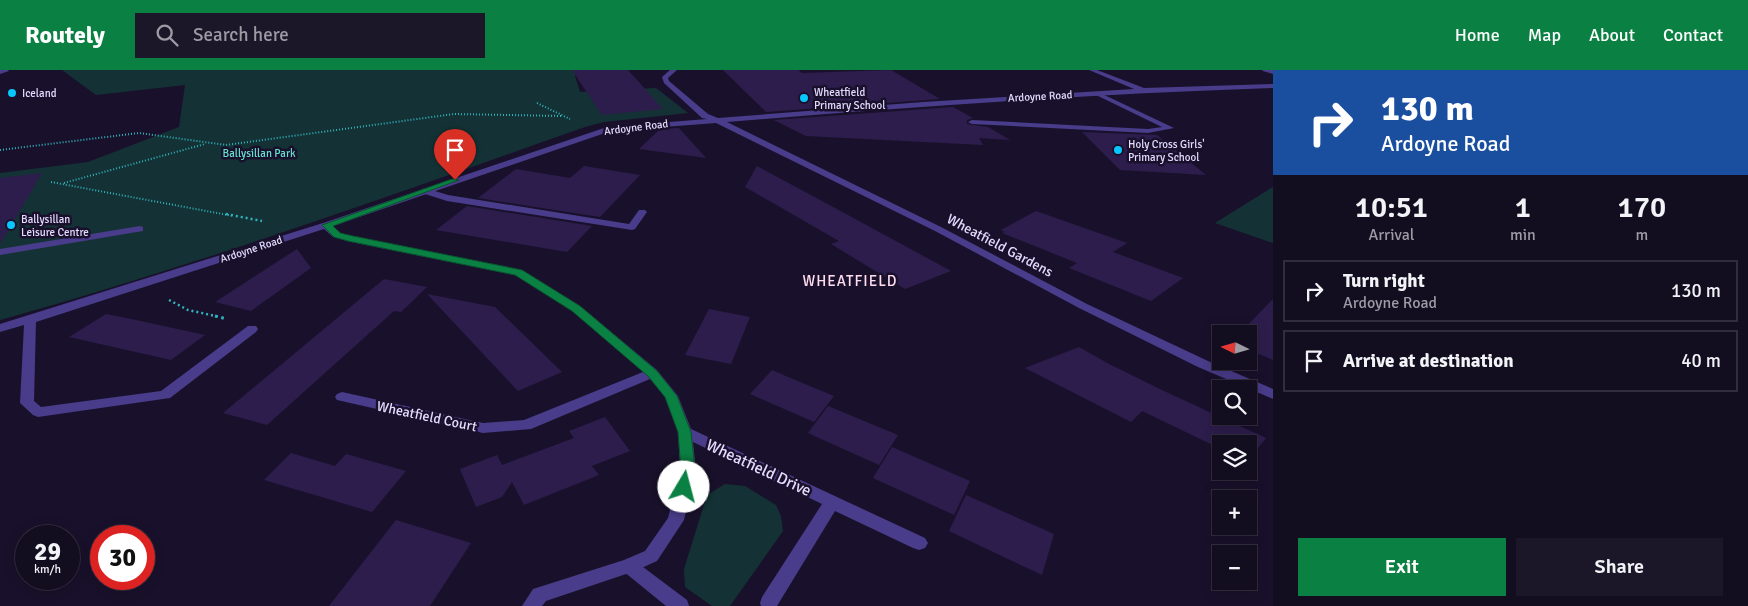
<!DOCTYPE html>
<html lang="en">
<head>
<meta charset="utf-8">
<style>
  body { margin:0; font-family:Signika,sans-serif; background:#1c1629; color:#f1f3f6; height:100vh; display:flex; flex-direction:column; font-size:19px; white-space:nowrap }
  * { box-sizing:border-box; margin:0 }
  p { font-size:16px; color:#9d9ca5 }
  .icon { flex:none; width:28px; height:28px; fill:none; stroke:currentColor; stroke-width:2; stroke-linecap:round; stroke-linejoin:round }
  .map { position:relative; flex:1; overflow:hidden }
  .side { display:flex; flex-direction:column; background:#130d20; width:475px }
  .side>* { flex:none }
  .top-card { background:#1a4fa0; color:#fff; overflow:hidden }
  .needle { width:32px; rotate:275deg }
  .fabs { position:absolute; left:1212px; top:255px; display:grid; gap:10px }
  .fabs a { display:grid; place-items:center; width:45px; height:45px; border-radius:0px; background:#130d20; box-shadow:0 2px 12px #0003,0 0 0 1px #322d3e; font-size:25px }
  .speed { position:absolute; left:15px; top:455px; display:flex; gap:10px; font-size:25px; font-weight:700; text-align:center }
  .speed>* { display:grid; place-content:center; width:65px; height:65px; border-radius:50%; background:#130d20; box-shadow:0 2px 12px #0003,0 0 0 1px #322d3e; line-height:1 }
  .speed small { font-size:12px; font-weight:400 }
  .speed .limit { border:8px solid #d22; background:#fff; color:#111 }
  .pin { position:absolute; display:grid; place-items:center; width:42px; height:42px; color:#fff; margin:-51px -21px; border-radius:50% 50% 50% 0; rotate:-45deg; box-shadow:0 0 5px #0007 }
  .pin .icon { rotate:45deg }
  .me { position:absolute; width:55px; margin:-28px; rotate:8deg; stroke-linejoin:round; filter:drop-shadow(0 0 4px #0008) }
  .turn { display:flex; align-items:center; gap:18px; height:105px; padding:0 25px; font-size:22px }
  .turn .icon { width:65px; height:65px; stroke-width:2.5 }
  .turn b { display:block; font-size:35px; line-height:42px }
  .eta { display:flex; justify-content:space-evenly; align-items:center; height:85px; text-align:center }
  .eta b { font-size:30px; font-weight:600; line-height:35px }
  .primary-button { display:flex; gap:10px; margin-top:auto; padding:10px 25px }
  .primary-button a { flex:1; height:58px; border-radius:0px; background:#0b8043; color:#fff; font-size:20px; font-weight:600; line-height:58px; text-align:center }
  .primary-button a+a { background:#1c1629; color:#f1f3f6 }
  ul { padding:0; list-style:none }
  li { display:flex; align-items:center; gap:15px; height:62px; margin:0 10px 8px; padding:0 15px; border:2px solid #322d3e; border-radius:0px }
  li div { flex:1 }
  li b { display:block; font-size:19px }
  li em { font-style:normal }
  header { display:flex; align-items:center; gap:30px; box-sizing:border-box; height:70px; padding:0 25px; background:#0b8043; color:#fff }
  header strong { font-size:24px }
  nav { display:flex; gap:28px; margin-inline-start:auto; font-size:18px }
  .search { width:350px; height:45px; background:#1c1629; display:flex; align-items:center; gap:12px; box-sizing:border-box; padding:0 18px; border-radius:0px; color:#9d9ca5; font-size:19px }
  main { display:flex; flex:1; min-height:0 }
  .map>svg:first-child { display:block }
  .green { fill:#143235 }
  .building { fill:#2d1d4c }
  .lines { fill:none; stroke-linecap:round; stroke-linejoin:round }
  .path-far2 { stroke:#31b4bd; stroke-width:2; stroke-dasharray:1 2; stroke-linecap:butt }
  .path-far1 { stroke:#31b4bd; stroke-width:2.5; stroke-dasharray:2 3; stroke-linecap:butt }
  .path { stroke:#31b4bd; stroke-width:3; stroke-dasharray:2.5 4; stroke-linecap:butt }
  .lane { fill:#493c8a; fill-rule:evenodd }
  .street { fill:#493c8a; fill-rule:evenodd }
  .route { fill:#0b8043; stroke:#07532c }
  .poi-dot { fill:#08c6fe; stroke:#19112b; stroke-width:2 }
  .labels { text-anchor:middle; stroke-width:5; stroke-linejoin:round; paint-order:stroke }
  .far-poi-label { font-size:11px; fill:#e4dbff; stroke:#19112b; text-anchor:start }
  .far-street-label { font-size:11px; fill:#e4dbff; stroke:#19112b }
  .far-park-label { font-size:11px; fill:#65e1d2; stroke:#19112b }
  .street-label { font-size:14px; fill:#e4dbff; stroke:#19112b }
  .neighbourhood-label { font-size:15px; letter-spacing:1px; fill:#fde; stroke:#19112b }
  .near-street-label { font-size:16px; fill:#e4dbff; stroke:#19112b }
</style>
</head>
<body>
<header>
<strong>Routely</strong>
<div class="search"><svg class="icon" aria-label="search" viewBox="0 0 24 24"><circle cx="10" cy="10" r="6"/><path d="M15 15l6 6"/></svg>Search here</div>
<nav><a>Home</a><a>Map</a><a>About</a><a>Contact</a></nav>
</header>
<main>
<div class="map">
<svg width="1273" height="536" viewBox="0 0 1273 536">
  <rect width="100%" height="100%" fill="#19112b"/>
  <g class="green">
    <path d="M62,0H582L575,6L580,22L656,18L688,43L604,52L585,57C392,125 198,195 0,250V103L88,92L179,57L185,15L96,25Z"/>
    <path d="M1273,117V173L1215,153Z"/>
    <path d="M725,414L745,416L776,435L781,446L783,461L730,536H712L685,517L684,499L707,425Z"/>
  </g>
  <g class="building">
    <path d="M572,0H628L663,39L602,45Z"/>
    <path d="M723,0H798L802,3L891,0L940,29L766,42Z"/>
    <path d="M953,37L973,48L967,50V54L988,57L1010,70L979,68L983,75L806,66L774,50Z"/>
    <path d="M679,58L706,88L639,79L660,59Z"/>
    <path d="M1082,62L1157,65L1206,105L1120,100Z"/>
    <path d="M584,96L640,105L600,147L478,128L516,99L570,108Z"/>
    <path d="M757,96L835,138L951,201L905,219L831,174L839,171L745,117Z"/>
    <path d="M42,103L0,174V108Z"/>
    <path d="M467,136L592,156L567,182L436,160Z"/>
    <path d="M1036,141L1127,173L1113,182L1183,208L1151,231L1069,198L1077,193L1002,163L1005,162L1001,160Z"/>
    <path d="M297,179L311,198L251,241L215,232Z"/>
    <path d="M384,209L427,217L401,242L394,241L267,355L223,343Z"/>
    <path d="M427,224L495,237L562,302L518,321Z"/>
    <path d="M1273,229V290L1249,280V264H1239Z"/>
    <path d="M709,239L750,247L731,294L685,285Z"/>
    <path d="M106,244L136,250L205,265L171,290L69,267Z"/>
    <path d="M1079,277L1109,294L1164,321L1266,368L1249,389V374H1221V379L1142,341L1131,352L1025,298Z"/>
    <path d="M772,300L788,307L834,326L814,352L750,324Z"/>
    <path d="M828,336L898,365L879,395L808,363Z"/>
    <path d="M605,347L630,381L592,396L599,405L524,435L512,412L502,427L476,437L460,399L497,385L502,395L574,368L569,361Z"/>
    <path d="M892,377L970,411L954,445L873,408Z"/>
    <path d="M291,383L335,396L346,384L406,401L372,442L264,410Z"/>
    <path d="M966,425L1054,464L1042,505L949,461Z"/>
    <path d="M396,450L471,473L430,536H329Z"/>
  </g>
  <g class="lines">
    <g class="path-far2">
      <path d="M537,33L570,49"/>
      <path d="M0,80L139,63L226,75L454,44L563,46"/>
      <path d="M51,112L233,146"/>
      <path d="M64,113L205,74"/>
    </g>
    <g class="path-far1">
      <path d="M226,144L262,151"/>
      <path d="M169,230L188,240L220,247"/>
    </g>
    <path class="path" d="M215,246L227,249"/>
    <g class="lane">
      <path d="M0,0H8L9,1L0,4Z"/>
      <path d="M1098,22L1174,58L1148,63L972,54L968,52L972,50L1148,59L1162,57L1096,25L1095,24Z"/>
      <path d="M425,118L448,125L629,154L639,140H645L647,142L635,159L632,160L447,131L422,123V119Z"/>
      <path d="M140,156L143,157V161L0,185V179Z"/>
      <path d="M629,488L635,491L687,530L689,536H666L623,501L620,496L623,491Z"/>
    </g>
    <g class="street">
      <path d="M670,0H677L668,8L669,11L708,44L718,48L923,32L1134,19L1089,0H1097L1144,18L1273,14V18C1091,24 909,37 727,52L941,157L1087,234L1208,291L1273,319V329L1198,297L1079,238L935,161L716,53L611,61L333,156L341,163L352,166L522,200L580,236L657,300L678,326L691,359L925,468L928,473L925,478L919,480L913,478L835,441L777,536H761L760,533L762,527L822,434L693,372L696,400L684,450L657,491L635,501L546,531L542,536H522L533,519L624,490L645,481L668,448L680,400L678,362L665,327L650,309L531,359L483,363L337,330L335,327L337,324L342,322L483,353L524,350L643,302L572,240L515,205L351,172L333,167L324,159L36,252L34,331L41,337L161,321L248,256H256L258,259L256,262L170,328L38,347L33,345L20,333L24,255L0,262V254L323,153L607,57L707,49L702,48L664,13L662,7Z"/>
      <path d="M1262,0H1273V4L1263,1Z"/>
    </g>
  </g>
  <path class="route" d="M452,109L459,110L333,156L340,163L353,166L522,200L580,236L657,301L677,326L691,362L695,400L689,421L684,422L679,421L677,417L681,400L678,362L665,327L648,306L572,241L515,205L348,171L334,167L322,155Z"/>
  <g class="poi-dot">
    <circle cx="12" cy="23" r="5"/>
    <circle cx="804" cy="28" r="5"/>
    <circle cx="1118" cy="80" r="5"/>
    <circle cx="11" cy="155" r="5"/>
  </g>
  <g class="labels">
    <g class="far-poi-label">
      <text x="814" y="26">Wheatfield<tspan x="814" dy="13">Primary School</tspan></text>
      <text x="22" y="27">Iceland</text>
      <text x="1128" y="78">Holy Cross Girls'<tspan x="1128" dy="13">Primary School</tspan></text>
      <text x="21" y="153">Ballysillan<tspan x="21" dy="13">Leisure Centre</tspan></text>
    </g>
    <g class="far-street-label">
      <text transform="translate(1040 26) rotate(-3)" y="4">Ardoyne Road</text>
      <text transform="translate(636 57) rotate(-7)" y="4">Ardoyne Road</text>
      <text transform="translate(251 179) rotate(-18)" y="4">Ardoyne Road</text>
    </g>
    <g class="far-park-label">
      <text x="259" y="87">Ballysillan Park</text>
    </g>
    <g class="street-label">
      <text transform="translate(1000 175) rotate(28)" y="5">Wheatfield Gardens</text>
      <text transform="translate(427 346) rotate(12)" y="5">Wheatfield Court</text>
    </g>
    <g class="neighbourhood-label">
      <text x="850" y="216">WHEATFIELD</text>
    </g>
    <g class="near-street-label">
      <text transform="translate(759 397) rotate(25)" y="6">Wheatfield Drive</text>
    </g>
  </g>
</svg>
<div class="fabs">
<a><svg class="needle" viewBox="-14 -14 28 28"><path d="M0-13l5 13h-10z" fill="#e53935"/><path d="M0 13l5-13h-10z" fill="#9d9ca5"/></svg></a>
<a><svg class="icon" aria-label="search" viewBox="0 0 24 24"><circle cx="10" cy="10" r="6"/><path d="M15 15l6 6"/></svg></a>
<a><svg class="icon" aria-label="layers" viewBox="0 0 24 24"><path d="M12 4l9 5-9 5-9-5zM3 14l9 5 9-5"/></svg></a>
<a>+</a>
<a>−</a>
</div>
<div class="speed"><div>29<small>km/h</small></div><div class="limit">30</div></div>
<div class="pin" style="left:455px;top:110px;background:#d93025"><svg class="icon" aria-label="arrive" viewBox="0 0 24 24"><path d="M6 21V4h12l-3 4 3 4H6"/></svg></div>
<svg class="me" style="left:684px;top:417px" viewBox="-20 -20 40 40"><circle r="19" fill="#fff"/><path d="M0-13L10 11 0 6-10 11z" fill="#0b8043"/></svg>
</div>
<section class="side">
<div class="top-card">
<div class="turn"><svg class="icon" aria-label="right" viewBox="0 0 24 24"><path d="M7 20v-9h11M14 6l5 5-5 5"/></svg><div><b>130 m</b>Ardoyne Road</div></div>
</div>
<div class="eta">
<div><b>10:51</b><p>Arrival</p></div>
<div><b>1</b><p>min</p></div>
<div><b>170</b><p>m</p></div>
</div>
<ul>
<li><svg class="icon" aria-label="right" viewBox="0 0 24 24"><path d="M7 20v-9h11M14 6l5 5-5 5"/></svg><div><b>Turn right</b><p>Ardoyne Road</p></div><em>130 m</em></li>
<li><svg class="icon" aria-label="arrive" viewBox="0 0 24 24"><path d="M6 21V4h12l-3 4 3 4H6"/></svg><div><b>Arrive at destination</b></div><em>40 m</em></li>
</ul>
<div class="primary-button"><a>Exit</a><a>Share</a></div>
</section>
</main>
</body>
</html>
